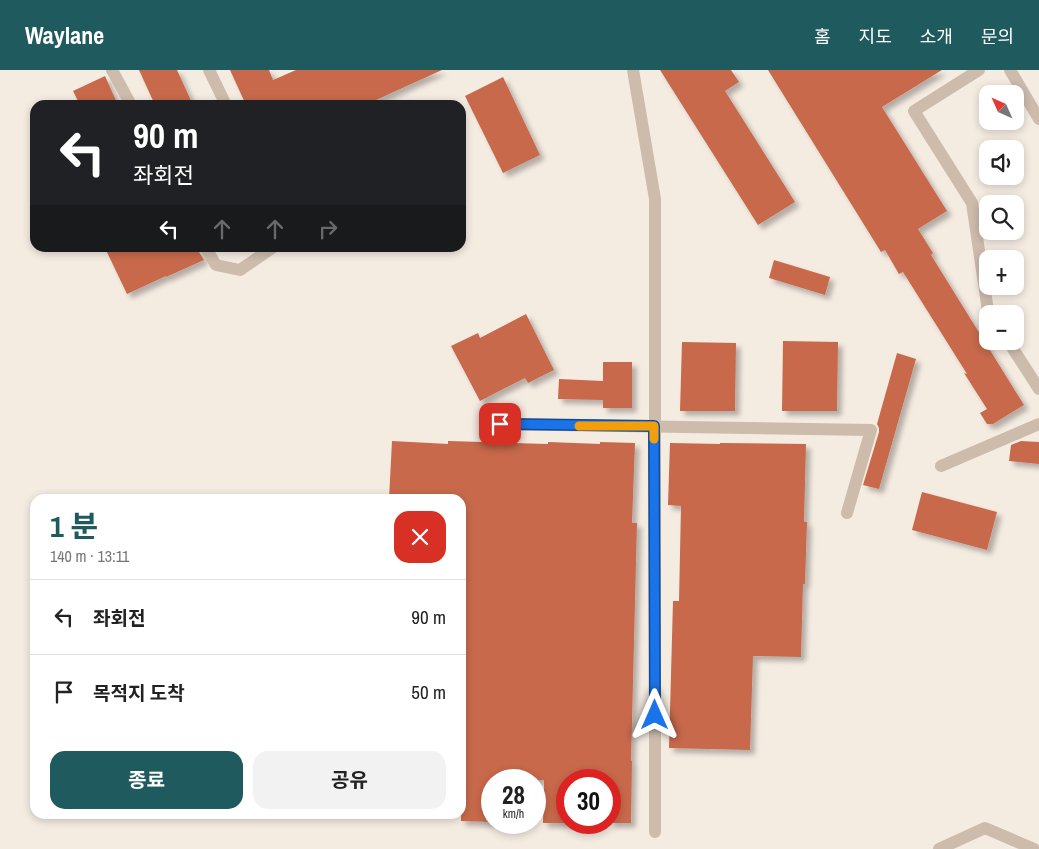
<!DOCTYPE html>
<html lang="ko">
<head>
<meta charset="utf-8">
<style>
  body { margin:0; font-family:"Archivo Narrow","Noto Sans KR",sans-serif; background:#f2f2f2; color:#222; height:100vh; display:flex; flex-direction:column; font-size:19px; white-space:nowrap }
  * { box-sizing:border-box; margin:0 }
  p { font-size:16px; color:#767676 }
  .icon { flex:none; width:28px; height:28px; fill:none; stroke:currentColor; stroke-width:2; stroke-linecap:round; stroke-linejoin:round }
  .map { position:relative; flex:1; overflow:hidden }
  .side { position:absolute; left:30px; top:424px; width:436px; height:325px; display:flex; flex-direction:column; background:#fff; border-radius:15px; box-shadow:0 2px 8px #0003 }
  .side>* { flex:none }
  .banner { position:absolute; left:30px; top:30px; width:436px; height:152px; border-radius:15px; box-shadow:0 2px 8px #0003; background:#202124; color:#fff; overflow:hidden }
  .needle { width:32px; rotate:315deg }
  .tools { position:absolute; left:979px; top:15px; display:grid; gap:10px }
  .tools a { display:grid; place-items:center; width:45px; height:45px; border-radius:10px; background:#fff; box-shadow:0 2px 8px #0003; font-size:25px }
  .speed { position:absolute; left:481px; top:699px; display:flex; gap:10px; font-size:25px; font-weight:700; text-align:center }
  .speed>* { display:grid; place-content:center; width:65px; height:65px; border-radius:50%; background:#fff; box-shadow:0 2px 8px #0003; line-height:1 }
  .speed small { font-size:12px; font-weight:400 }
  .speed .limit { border:8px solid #d22; background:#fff; color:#111 }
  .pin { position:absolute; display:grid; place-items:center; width:42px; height:42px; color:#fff; margin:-21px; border-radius:10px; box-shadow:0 2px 8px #0006 }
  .me { position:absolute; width:55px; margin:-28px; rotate:0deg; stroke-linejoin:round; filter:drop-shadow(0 0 4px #0008) }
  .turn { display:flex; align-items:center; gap:18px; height:105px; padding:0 20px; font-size:22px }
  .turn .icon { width:65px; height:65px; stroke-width:2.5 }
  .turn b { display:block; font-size:35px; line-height:42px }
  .lanes { display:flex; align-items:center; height:48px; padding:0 20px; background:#0003; justify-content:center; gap:25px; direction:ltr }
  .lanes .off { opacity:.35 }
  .round { display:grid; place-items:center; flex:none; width:52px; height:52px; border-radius:15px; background:#f2f2f2 }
  .overview { display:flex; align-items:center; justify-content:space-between; height:85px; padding:0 20px }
  h1 { font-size:30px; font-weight:700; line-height:38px; color:#1f5a5e }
  .primary-button { display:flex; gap:10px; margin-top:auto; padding:10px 20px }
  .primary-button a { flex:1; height:58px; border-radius:15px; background:#1f5a5e; color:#fff; font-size:20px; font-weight:700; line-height:58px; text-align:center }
  .primary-button a+a { background:#f2f2f2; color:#222 }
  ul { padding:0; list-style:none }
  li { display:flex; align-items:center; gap:15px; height:75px; padding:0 20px; border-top:1px solid #e0e0e0 }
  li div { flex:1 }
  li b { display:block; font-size:19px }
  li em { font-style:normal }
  header { display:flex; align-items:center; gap:30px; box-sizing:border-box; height:70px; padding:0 25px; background:#1f5a5e; color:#fff }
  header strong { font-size:24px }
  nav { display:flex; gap:28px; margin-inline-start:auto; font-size:18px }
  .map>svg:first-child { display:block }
  .building { fill:#c8694b; filter:url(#shadow) }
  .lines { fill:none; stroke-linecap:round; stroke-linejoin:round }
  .minor { stroke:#cdbbac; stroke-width:12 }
  .route-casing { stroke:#114b97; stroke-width:12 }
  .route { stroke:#1a73e8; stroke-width:9 }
  .slow { stroke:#f59e0b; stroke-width:9 }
</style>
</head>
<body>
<header>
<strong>Waylane</strong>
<nav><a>홈</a><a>지도</a><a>소개</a><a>문의</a></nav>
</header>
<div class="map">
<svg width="1039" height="779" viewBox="0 0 1039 779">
  <defs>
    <filter id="shadow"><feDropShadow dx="4.5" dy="4.5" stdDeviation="2.5" flood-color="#0004"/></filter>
  </defs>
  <rect width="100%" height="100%" fill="#f4ebe1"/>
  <g class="building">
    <path d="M139,0H177L193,35H155Z"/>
    <path d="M230,0H269L273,10L296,0H442L365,35H246Z"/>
    <path d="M660,0H731L739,12L725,21L795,132L758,155Z"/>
    <path d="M768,0H942L882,37L947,141L918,159L933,183L931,185L1024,335L993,354H987L980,343L987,339L964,303L967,304L903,202L899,204L885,180L881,182Z"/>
    <path d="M105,6L118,35H80L73,21Z"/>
    <path d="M503,7L540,85L503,103L465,26Z"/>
    <path d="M105,178H198L199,182L204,190L166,207V206L127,224Z"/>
    <path d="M774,190L830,207L825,225L769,208Z"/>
    <path d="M526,244L554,300L528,313L525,308L480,331L451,276L478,263L480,268Z"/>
    <path d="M783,271L838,272L837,341H782Z"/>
    <path d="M682,272L736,273L735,341H680Z"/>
    <path d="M897,283L916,289L879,419L863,415L879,362V358L877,354Z"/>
    <path d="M603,292H632V338H603V330L558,329L559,309L603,311Z"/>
    <path d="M392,371L448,374V371L548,374V372L600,374V372L635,373L632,453H637L631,691H632L631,753H610V710H568V753H543L544,710H492V752L461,751V429H389Z"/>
    <path d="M1021,371L1039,372V394L1009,391L1011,375Z"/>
    <path d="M670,373L720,374V373L806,374L804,452H807L805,514H803L801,587L753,586L750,680L669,678L673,531H679L681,436L668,435Z"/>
    <path d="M922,422L997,442L987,480L912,460Z"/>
  </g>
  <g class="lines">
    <g class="minor">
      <path d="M112,0L131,35"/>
      <path d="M209,0L226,35"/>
      <path d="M633,0L655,129V762"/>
      <path d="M979,0L914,41L972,133L988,241L990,244"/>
      <path d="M1010,0L1039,49"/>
      <path d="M206,178L216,195L240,200L272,178"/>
      <path d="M1008,271L1039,319"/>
      <path d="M500,354L871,360L847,443"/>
      <path d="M941,396L1039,354"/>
      <path d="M939,779L985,758L1034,779"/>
    </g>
  </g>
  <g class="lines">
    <g class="route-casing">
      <path id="route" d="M500,354L654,356L655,645"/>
    </g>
    <use href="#route" class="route"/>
    <path class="slow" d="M579,356H654V369"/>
  </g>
</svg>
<div class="tools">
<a><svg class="needle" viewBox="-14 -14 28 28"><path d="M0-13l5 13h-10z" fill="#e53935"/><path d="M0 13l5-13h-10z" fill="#767676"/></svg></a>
<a><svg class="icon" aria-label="sound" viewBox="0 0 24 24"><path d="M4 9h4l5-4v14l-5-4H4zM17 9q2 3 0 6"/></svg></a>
<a><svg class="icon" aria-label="search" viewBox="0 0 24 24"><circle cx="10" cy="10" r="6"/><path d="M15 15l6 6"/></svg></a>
<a>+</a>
<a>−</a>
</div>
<div class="speed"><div>28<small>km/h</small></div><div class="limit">30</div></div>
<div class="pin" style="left:500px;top:354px;background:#d93025"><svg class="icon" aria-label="arrive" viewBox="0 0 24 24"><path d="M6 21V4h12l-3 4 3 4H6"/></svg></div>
<svg class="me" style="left:655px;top:645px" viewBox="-20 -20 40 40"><path d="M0-17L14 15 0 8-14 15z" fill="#1a73e8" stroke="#fff" stroke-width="4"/></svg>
<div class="banner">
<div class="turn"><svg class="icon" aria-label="left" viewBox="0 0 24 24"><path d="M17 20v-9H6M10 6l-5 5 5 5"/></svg><div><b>90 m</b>좌회전</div></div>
<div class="lanes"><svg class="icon" aria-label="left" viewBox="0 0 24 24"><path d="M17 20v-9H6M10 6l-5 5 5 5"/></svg><svg class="icon off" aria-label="ahead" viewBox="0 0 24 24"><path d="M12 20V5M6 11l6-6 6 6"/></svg><svg class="icon off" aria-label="ahead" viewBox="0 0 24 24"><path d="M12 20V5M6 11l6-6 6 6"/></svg><svg class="icon off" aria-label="right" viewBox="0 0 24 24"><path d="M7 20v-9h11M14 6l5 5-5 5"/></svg></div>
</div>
<section class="side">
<div class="overview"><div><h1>1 분</h1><p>140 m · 13:11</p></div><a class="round" style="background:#d93025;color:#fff"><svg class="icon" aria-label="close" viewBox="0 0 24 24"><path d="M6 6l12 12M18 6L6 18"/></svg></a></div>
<ul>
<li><svg class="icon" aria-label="left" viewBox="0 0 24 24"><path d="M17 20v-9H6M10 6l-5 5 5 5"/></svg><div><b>좌회전</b></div><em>90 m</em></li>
<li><svg class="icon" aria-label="arrive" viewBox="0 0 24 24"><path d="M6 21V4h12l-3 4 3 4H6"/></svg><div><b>목적지 도착</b></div><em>50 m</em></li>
</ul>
<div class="primary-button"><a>종료</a><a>공유</a></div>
</section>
</div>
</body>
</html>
